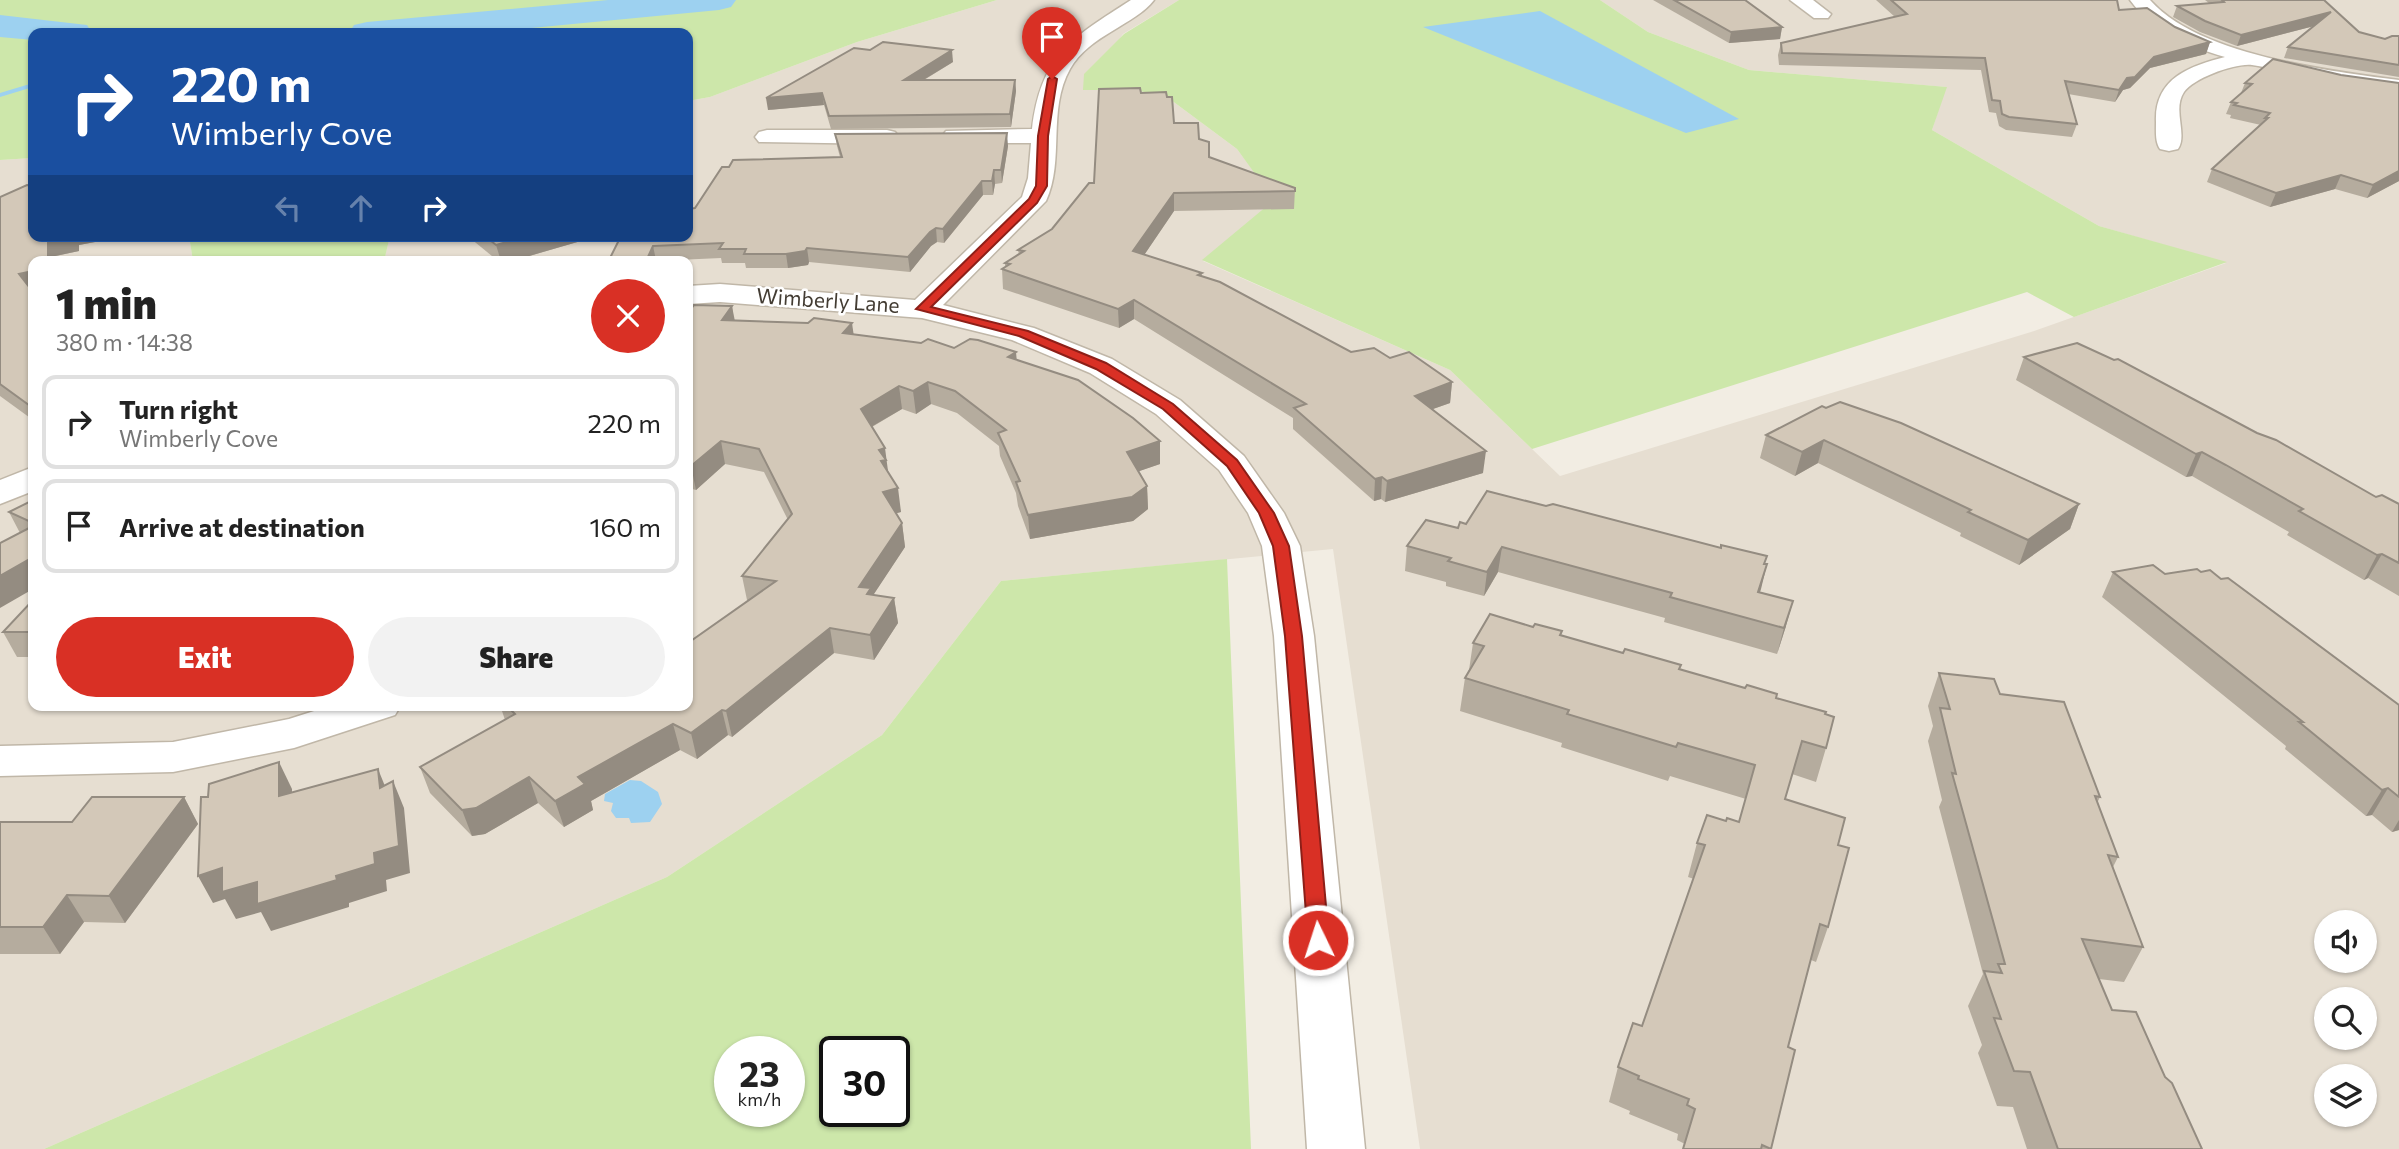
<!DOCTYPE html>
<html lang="en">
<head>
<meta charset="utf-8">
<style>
  body { margin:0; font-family:Commissioner,sans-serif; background:#f2f2f2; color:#222; height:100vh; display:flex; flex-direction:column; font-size:26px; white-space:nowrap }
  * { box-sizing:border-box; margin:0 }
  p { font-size:23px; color:#767676 }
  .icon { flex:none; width:38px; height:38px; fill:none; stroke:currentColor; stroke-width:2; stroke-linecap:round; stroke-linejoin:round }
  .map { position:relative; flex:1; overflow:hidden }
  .details { position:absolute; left:28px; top:256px; width:665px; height:455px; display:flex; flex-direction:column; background:#fff; border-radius:14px; box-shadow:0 2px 5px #0004 }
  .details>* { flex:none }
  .hud { position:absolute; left:28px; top:28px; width:665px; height:214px; border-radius:14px; box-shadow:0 2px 5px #0004; background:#1a4fa0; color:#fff; overflow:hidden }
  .controls { position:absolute; left:2314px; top:910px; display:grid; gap:14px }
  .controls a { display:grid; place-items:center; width:63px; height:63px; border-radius:50%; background:#fff; box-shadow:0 2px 5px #0004; font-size:35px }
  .speed { position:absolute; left:714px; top:1036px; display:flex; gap:14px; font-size:35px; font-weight:700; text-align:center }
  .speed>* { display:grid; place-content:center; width:91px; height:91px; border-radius:50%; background:#fff; box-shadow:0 2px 5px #0004; line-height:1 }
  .speed small { font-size:18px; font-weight:400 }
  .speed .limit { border:4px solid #111; border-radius:10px; background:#fff; color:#111 }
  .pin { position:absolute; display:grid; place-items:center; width:60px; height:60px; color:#fff; margin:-72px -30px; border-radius:50% 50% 50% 0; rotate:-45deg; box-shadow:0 0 7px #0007 }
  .pin .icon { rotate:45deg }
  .me { position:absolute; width:77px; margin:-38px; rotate:356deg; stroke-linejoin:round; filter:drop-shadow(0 0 5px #0008) }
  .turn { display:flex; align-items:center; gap:24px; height:147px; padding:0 28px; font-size:32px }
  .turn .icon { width:91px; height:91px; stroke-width:2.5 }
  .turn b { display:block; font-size:49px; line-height:60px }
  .lanes { display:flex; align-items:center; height:66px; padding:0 28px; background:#0003; justify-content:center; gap:35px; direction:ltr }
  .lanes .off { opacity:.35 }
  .round { display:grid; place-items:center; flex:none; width:74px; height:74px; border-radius:37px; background:#f2f2f2 }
  .summary { display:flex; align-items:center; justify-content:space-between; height:119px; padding:0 28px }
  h1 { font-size:42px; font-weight:800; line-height:52px }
  .cta { display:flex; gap:14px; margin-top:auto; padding:14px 28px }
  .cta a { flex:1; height:80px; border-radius:42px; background:#d93025; color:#fff; font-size:28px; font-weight:800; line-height:80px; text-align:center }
  .cta a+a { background:#f2f2f2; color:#222 }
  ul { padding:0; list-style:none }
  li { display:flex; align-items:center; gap:21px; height:94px; margin:0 14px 10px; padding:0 14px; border:4px solid #e0e0e0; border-radius:14px }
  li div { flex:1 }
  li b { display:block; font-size:26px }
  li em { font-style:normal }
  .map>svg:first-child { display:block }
  .residential { fill:#e6ded1; fill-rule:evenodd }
  .green { fill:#cde7aa; fill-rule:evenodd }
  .water { fill:#9dd1f0 }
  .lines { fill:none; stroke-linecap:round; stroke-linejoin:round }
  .stream { fill:#9dd1f0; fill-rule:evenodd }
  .river { fill:#9dd1f0; fill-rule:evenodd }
  .street-casing { stroke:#c0b7a8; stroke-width:3 }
  .street { fill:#fff; fill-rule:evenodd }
  .wall { fill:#b5ac9e }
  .shaded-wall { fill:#948c81 }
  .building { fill:#d3c8b8; stroke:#948c81; stroke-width:2 }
  .route { fill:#d93025; stroke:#8d1f18; stroke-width:2 }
  .labels { text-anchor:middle; stroke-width:5; stroke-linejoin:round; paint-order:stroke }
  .street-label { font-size:21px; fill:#433c33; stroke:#fff }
</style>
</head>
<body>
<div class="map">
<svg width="2399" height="1149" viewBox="0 0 2399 1149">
  <rect width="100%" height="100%" fill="#f2ede3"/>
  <path class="residential" d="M997,0H1179L1123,34L1084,90H1135L1167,97L1237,149L1275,200L1203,261L1450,370L1560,476L2031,332L2226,263L2099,226L1932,130L1946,87L1749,70L1648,32L1600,0H2399V1149H1420L1333,549L1001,581L882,735L667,877L44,1149H0V160L33,158V236H189L193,261H33V705H688V261H364L385,256L390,236H688V101L710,97L857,42ZM2326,922H2364V961H2326ZM2326,999H2364V1038H2326ZM2326,1076H2364V1115H2326Z"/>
  <g class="green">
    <path d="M0,0H997L857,42L710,97L688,101V33H33V158L0,160Z"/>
    <path d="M1179,0H1600L1648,32L1749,70L1947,87L1932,130L2099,226L2227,262L2074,317L2027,292L1532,449L1450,370L1202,260L1274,200L1237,149L1167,97L1135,90H1083L1084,74L1124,34Z"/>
    <path d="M189,236H390L385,257L364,261H193Z"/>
    <path d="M1227,559L1251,1149H44L667,877L882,735L1001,581ZM730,1052H789V1111H730ZM835,1052H894V1111H835Z"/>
  </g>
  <g class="water">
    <path d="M1540,11L1739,119L1686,133L1423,27Z"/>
    <path d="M630,780L641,781L658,792L662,804L650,822L631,823L629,818H616L611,811L613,803L604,801L605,794Z"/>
  </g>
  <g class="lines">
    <g class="stream">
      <path d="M496,20L499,22L498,23L485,33H478Z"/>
      <path d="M33,83V87L0,97V93Z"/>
    </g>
    <g class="river">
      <path d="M608,0H736L731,7L719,10L478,33H349L354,25L367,22Z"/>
      <path d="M0,15L87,25L92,33H33V40L0,37Z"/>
    </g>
    <g class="street-casing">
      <g id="street">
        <path d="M1131,0H1154C1135,25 1089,35 1070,69C1047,110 1065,160 1046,201L943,305L1034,328L1112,359L1180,400L1244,456L1284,513L1300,546L1314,636L1365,1149H1307L1274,636L1262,546L1248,513L1219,470L1156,414L1090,373L1012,340L922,318L720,302L688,304V286L720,284L915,300L1022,197L1028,178L1031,143H954L946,141L942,136L946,131L1032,129C1041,55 1072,38 1131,0Z"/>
        <path d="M1790,0H1813L1831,14L1828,18H1814Z"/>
        <path d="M2130,0H2150C2198,55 2329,71 2399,80V94C2365,89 2332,84 2299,76C2283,73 2268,67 2252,65C2235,63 2194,78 2184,92C2172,110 2188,134 2178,149L2169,151L2160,149C2155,142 2156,131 2156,122C2154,79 2189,66 2225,57C2188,46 2153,32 2130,0Z"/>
        <path d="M767,130H887L895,132L899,137L895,142L887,144L759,142L755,137L759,132Z"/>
        <path d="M33,467V491L0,504V480Z"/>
        <path d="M333,705H401L395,715L294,748L173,772L0,776V746L173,742L289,719Z"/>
      </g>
    </g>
    <use href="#street" class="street"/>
  </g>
  <g class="wall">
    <path d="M1653,0H1745L1782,27L1780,39L1729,43Z"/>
    <path d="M1876,0H2117L2119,10L2175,27L2210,42L2206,54L2150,68L2130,88L2123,90L2115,102L2068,94L2077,124L2072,137L2006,130L1999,126L1996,113L1989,112L1981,70L1779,65L1778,55L1781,43L1895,17Z"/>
    <path d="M2205,0H2324L2359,32L2385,39L2399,36V77L2284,58L2288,47L2314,26L2237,46L2200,32L2173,17L2177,6L2209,3Z"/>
    <path d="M953,62L924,80H1015L1016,91L1011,127L831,129L824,105L768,110Z"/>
    <path d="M2341,75L2399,83V181L2367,198L2335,189L2270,207L2207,182L2212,169L2261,125L2230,118L2231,115L2226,114L2231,102L2241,93L2245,83Z"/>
    <path d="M1141,93L1167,97L1174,123L1199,139L1209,157L1295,188L1294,209L1174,211L1144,255L1202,273V277L1351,352L1390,358L1452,382L1450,403L1433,409L1483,473L1385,502L1381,499L1374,501L1293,429V418L1134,319L1119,328L1003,289L1002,269L1005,267V263L1019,255L1018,250L1052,229L1094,183Z"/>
    <path d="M835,134L1008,146L1002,183L995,184L993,195H983L944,243L937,242L931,246L910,272L809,262L808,265L788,268H746L745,263H722L721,258L655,261H609L621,236H688L695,208L840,157L837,146Z"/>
    <path d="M0,197L95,242L79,245V251L33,261V290H31L33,292V420L0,396Z"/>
    <path d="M469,236H598L512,261H498L470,238Z"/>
    <path d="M732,306L734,321L854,334L954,348L1016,360L1160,441V464L1139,471L1147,486L1148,509L1133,521L1030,539L1018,506L1016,493L1000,456L999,446L957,413L931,404L916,414L902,409L872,427L888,471L901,512L895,513L902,523L905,547L873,595L894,598L898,623L874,660L834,653L732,737L728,735L697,759L680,750L591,801L593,810L564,827L538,803L485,834L472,836L430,793L420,767L505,720L500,705H688L748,601L747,600L742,576L788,520L764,472L725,464L696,490L688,488V313Z"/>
    <path d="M2024,357L2376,497L2399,504V596L2368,578L2364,580L2287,535L2289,532L2192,476L2186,477L2016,380Z"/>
    <path d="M1826,408L2079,504L2070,529L2019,565L1960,536L1961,533L1818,463L1795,476L1760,458L1766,435Z"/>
    <path d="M33,500V589L20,533L9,512Z"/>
    <path d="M1458,528L1721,548V545L1765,564L1760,592L1786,626L1777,654L1664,622L1665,618L1498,572L1484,596L1446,586V582L1405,571L1407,546Z"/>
    <path d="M2113,572L2165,574L2399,705V830L2392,832L2372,815L2366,816L2285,749L2286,746L2102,597Z"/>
    <path d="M33,600V657H17L3,632Z"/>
    <path d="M1562,631L1561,636L1776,698L1825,714L1826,748L1816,782L1792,774L1785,799L1838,845L1828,927L1816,962L1811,960L1788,1047L1770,1149H1683L1685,1144L1677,1140L1678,1134L1629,1114L1630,1111L1609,1102L1618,1067L1642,1026L1694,879L1688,877L1697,843L1726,821L1739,822L1746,799L1670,776L1668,781L1561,747L1562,743L1460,711L1465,678L1469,670L1473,643Z"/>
    <path d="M1939,673L2000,694L2100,797L2097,803L2118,857L2113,867L2143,947L2124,982L2099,979L2112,1010L2165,1077L2202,1149H2027L2013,1107L1997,1106L1978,1053L1982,1045L1968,1006L1983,974L1939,807L1942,800L1928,741L1933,726L1928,706Z"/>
    <path d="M184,797L198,824L125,923L84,922L60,954H0V822H72Z"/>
  </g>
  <g class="shaded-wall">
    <path d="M2331,12L2326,23L2237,46L2241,35Z"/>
    <path d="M1782,27L1780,39L1729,43L1731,32Z"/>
    <path d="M2210,42L2206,54L2150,68L2130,88L2123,90L2115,102L2119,90L2127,78L2154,57Z"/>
    <path d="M952,50L953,62L905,91L904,80Z"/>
    <path d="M1015,80L1016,91L1011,127L1010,114Z"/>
    <path d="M822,93L824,105L768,110L766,98Z"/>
    <path d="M1007,133L1008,146L1002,183L1001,170Z"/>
    <path d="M994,170L995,184L993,195L992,181Z"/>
    <path d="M2399,171V181L2367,198L2373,185Z"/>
    <path d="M2341,175L2335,189L2270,207L2276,193Z"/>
    <path d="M982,181L983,195L944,243L943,229Z"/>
    <path d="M1174,193V211L1134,270L1133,251Z"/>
    <path d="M936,228L937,242L931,246L910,272L908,257L930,232Z"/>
    <path d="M62,236H95V242L79,245V251L55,256V261H48V239Z"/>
    <path d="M528,236H598L512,261H501L496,245Z"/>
    <path d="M653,246L656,260L647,261V259Z"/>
    <path d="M807,248L809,262L808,265L788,268L786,254Z"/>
    <path d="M33,271V290L27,291L19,274Z"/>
    <path d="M1134,300V319L1119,328L1118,309Z"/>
    <path d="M732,306L736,327L722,320Z"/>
    <path d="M852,323L855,344L843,333Z"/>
    <path d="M1016,352L1018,374L1008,357Z"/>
    <path d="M928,382L931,404L916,414L913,391Z"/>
    <path d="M1452,382L1450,403L1413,416L1415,396Z"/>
    <path d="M899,386L902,409L864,431L861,409Z"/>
    <path d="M1824,440L1818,463L1795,476L1802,452Z"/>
    <path d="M721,441L725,464L696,490L691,466Z"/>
    <path d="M1160,441V464L1128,475L1127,452Z"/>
    <path d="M885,448L888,471L887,472L885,485L879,450Z"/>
    <path d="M1486,451L1483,473L1385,502L1387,481Z"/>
    <path d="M2202,452L2192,476L2186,477L2196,454Z"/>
    <path d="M1382,477L1381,499L1374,501L1375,479Z"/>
    <path d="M1147,486L1148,509L1133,521L1030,539L1028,515Z"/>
    <path d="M898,488L901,512L886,516L883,492Z"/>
    <path d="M2079,504L2070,529L2019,565L2028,540Z"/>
    <path d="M902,523L905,547L872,597L859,587Z"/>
    <path d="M1502,547L1498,572L1484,596L1487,572Z"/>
    <path d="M2382,554L2368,578L2364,580L2377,555Z"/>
    <path d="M33,557V589L0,608V576Z"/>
    <path d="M1767,564L1761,589L1751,617L1758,592Z"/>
    <path d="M894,598L898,623L874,660L870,635Z"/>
    <path d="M1793,601L1786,626L1777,654L1784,628Z"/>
    <path d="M830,628L834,653L732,737L726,711Z"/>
    <path d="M722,710L728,735L697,759L691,733Z"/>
    <path d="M673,724L680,750L591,801L593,810L564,827L555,801L578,777Z"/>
    <path d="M279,762L292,789L291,823L279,796Z"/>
    <path d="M378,769L389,796L380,788Z"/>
    <path d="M529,777L538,803L485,834L472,836L462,810Z"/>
    <path d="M393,781L404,808L410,873L386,880L387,891L349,903V907L271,931L261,912L236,919L225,899L213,903L198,876L222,868L257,882L336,876L374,853Z"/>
    <path d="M2388,788L2372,815L2366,816L2382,790Z"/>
    <path d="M184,797L198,824L125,923L109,896Z"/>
    <path d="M2399,820V830L2392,832Z"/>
    <path d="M67,895L84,922L60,954L43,927Z"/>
  </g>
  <g class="building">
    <path d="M1674,0H1745L1782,27L1731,32Z"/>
    <path d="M1891,0H2117L2119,10L2147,8L2175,27L2210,42L2154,57L2135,77L2127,78L2119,90L2065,81L2077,124L2009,117L2002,114L2000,101L1992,100L1985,58L1782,53L1781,43L1907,14Z"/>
    <path d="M2222,0H2324L2359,32L2385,39L2392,36H2399V65L2288,47L2331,12L2241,35L2205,21L2177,6L2224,2Z"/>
    <path d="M883,42L952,50L904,80H1015L1010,114L829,116L822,93L766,98L854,48L870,50Z"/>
    <path d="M2273,59L2341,75L2399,83V171L2373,185L2341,175L2276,193L2212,169L2268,118H2265L2270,113L2234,105L2237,103L2231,102L2252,84L2245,83Z"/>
    <path d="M1140,88L1141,93L1166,92L1167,97H1172L1174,123H1198L1199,139L1209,142V157L1295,188V191L1174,193L1133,251L1202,273L1198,275L1220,282L1351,352L1374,348L1390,358L1409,352L1452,382L1415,396L1486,451L1387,481L1382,477L1375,479L1294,408L1306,404L1134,300L1118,309L1002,269L1010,264L1005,263L1024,251L1018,250L1052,229L1089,183H1094L1099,89Z"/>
    <path d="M1007,133L1001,170H994L992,181H982L943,229L936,228L930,232L908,257L807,248L805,251L786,254H744L746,249H719L723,243L653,246L647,259L609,260L621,236H688V209L695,208L722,167H729L733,160L842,157L835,134Z"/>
    <path d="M27,185L33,186V236H62L48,239V261H33V271L19,274L33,292V408L0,384V197Z"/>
    <path d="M485,236H528L496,245Z"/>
    <path d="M694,305L732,306L722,320L808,323L814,318L852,323L843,333L921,343L928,339L954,348L970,339L978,340L1016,352L1008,357L1078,380L1133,418L1160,441L1127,452L1147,486L1132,497L1028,515L1016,482L1020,481L998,433L1006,430L955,391L928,382L913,391L899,386L861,409L885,448L879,450L886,460L881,461L898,488L883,492L902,523L859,587L871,588L867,594L894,598L870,635L830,628L726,711L722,710L691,733L673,724L578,777L585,784L555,801L529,777L476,808L462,810L420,767L515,714L506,705H688V643L776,581L742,576L792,514L759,449L721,441L691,466H688V313Z"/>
    <path d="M2077,343L2114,360L2118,359L2257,433L2276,440L2376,497L2382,495L2399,504V563L2382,554L2377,555L2299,511L2303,509L2226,465L2202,452L2196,454L2024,357Z"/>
    <path d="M1840,402L1901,423L2079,504L2028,540L1968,512L1971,510L1824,440L1802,452L1766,435L1822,406L1826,408Z"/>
    <path d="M1487,491L1546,506L1553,504L1721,548V545L1767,556L1764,564H1767L1758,592L1793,601L1784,628L1670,597L1672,593L1502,547L1487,572L1448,561L1451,558L1407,546L1426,520L1458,528L1460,522L1466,524Z"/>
    <path d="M33,500V523L9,512Z"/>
    <path d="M33,526V557L0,576V543Z"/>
    <path d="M2153,565L2165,574L2197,569L2201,572L2210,570L2221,579L2228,578L2399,705V797L2388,788L2382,790L2299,722H2303L2113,572Z"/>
    <path d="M33,600V632H3Z"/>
    <path d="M1490,614L1533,627L1535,624L1562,631L1560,635L1623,653L1625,649L1681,665L1679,669L1745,688L1747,685L1777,694L1776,698L1826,712L1825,714L1834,717L1826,748L1802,741L1785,799L1845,818L1838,845L1849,848L1828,927L1820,924L1788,1047L1795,1050L1771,1149L1762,1145L1761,1149H1683L1695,1109L1687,1105L1689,1099L1638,1079L1639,1076L1618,1067L1633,1023L1642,1026L1705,845L1697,843L1707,815L1726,821L1727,818L1739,822L1755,765L1678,743L1676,747L1567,714L1569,710L1465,678L1484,646L1473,643Z"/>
    <path d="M1939,673L1994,679L2000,694L2064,702L2100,797L2095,796L2118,857L2108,855L2143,947L2082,939L2112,1010L2136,1012L2165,1077L2172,1083L2202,1149H2058L2030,1072L2014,1071L1994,1018L2001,1019L1984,971L2002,973L1998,964H2005L1952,773L1956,774L1940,708L1950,709Z"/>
    <path d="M279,762V796L378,769L380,788L393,781L399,846L374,853L375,864L336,876L337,880L257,904V882L222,892V868L198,876L201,797H208L209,784Z"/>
    <path d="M92,797H184L109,896L67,895L43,927H0V822H72Z"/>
  </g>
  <path class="route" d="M1052,76L1057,79L1048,136L1047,186L1037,203L931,307L1028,331L1106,363L1173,404L1237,460L1274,513L1289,546L1302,636L1329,940L1326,945L1318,948L1311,945L1308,940L1285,636L1273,546L1259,513L1227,466L1163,409L1096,369L1019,336L916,309L1029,199L1036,186L1038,136L1048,79Z"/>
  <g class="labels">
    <g class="street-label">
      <text transform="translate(828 301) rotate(4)" y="7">Wimberly Lane</text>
    </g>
  </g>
</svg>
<div class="controls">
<a><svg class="icon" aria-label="sound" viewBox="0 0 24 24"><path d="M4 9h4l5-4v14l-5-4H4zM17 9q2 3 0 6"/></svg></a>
<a><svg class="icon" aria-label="search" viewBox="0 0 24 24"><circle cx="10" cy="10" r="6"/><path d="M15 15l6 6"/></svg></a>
<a><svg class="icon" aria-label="layers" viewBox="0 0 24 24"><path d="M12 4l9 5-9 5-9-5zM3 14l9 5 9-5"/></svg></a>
</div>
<div class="speed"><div>23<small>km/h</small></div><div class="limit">30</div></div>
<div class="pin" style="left:1052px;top:79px;background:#d93025"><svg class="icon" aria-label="arrive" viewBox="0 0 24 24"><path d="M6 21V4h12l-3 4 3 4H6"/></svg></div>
<svg class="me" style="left:1318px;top:940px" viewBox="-20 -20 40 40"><circle r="17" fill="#d93025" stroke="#fff" stroke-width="3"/><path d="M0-11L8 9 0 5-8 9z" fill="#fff"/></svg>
<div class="hud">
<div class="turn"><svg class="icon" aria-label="right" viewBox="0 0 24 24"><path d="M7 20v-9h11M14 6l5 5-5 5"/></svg><div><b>220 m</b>Wimberly Cove</div></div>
<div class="lanes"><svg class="icon off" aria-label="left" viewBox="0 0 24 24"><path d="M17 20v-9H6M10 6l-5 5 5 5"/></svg><svg class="icon off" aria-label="ahead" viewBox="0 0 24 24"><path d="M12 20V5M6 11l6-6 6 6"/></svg><svg class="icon" aria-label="right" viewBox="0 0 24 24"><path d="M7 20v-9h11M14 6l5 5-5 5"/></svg></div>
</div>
<section class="details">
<div class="summary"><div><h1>1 min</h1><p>380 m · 14:38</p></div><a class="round" style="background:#d93025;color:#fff"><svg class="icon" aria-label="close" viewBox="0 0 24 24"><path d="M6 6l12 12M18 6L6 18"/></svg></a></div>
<ul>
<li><svg class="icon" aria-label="right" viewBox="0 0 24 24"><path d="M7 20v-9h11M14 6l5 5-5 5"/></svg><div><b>Turn right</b><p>Wimberly Cove</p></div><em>220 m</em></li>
<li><svg class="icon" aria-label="arrive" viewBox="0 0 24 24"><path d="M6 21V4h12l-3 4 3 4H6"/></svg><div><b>Arrive at destination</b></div><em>160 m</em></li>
</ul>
<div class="cta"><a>Exit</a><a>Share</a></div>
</section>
</div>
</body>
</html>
